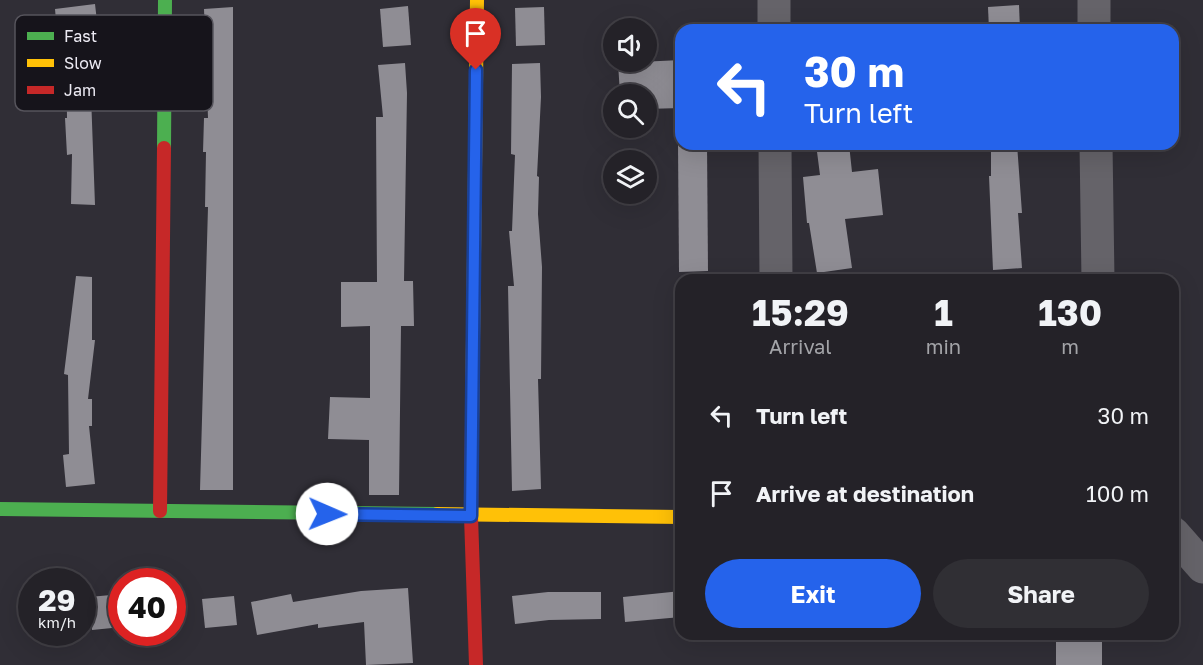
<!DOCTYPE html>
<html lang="en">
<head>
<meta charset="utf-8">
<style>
  body { margin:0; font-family:"Golos Text",sans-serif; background:#302f34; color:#f1f3f6; height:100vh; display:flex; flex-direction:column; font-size:22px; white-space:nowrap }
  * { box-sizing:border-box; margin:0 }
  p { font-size:20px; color:#a3a4a8 }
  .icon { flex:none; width:33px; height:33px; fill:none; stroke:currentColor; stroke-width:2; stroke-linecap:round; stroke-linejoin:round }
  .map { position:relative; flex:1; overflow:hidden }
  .sheet { position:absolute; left:675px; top:274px; width:504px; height:366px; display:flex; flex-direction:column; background:#242228; border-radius:18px; box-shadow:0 6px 24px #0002,0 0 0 2px #413f45 }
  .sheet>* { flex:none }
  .hud { position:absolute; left:675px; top:24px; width:504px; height:126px; border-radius:18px; box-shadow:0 6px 24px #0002,0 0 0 2px #413f45; background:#2563eb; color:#fff; overflow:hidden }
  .fabs { position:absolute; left:603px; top:18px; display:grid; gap:12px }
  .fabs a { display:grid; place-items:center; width:54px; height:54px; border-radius:50%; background:#242228; box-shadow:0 6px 24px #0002,0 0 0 2px #413f45; font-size:30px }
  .speed { position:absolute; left:18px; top:568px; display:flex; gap:12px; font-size:30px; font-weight:700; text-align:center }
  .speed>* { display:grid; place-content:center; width:78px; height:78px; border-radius:50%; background:#242228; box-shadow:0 6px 24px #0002,0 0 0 2px #413f45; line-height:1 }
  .speed small { font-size:15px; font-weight:400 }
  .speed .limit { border:9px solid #d22; background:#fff; color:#111 }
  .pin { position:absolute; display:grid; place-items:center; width:51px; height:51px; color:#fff; margin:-62px -26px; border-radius:50% 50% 50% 0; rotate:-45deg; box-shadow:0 0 6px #0007 }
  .pin .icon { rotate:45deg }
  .me { position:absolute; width:66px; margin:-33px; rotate:91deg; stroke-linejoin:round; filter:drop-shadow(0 0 4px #0008) }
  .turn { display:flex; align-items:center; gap:21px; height:126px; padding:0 30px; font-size:27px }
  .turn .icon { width:78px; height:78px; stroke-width:2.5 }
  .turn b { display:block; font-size:42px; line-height:51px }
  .eta { display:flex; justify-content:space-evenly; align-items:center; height:102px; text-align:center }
  .eta b { font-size:36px; font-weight:700; line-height:42px }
  .primary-button { display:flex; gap:12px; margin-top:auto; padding:12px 30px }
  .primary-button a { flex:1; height:69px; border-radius:36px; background:#2563eb; color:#fff; font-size:24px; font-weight:700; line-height:69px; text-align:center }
  .primary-button a+a { background:#302f34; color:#f1f3f6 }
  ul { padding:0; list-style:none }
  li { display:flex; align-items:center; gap:18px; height:78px; padding:0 30px }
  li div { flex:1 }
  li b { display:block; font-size:22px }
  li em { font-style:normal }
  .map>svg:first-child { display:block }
  .building { fill:#8f8d94 }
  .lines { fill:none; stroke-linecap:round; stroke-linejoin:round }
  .street { stroke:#656369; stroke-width:33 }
  .fast { stroke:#4caf50; stroke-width:14 }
  .slow { stroke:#ffc107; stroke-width:14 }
  .jam { stroke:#c62828; stroke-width:14 }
  .route-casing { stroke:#184099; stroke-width:15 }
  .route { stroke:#2563eb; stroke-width:10 }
  .key { fill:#16141b; stroke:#56545c; stroke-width:1.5 }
  .key-label { font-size:16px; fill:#eceaf3 }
</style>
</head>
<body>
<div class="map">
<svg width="1203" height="665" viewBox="0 0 1203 665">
  <rect width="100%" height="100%" fill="#302e36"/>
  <g class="building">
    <path d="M95,4L99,39L89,40L95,205L71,204L72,154L67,155L65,118H67L66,43H58L55,9Z"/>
    <path d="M1019,5L1020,30H989L988,7Z"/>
    <path d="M408,6L411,45L383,47L380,9Z"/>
    <path d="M233,7V490H200L208,207H205L206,152H203L204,118H208L204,9Z"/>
    <path d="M544,7L545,45L516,46L515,8Z"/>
    <path d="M681,60V108L646,109V94H620L618,63Z"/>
    <path d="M405,63L407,93L404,281H413L414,326H401L399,495H369V440L328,439L330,397L370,398V326L341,327V282H377L376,117H383L378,65Z"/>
    <path d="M540,63L541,97L537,176L539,177L538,214L542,267L541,379H538L541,489L512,491L508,286H514L509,231H512L515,155L511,154L512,64Z"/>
    <path d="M678,144H707L708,271L679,272Z"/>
    <path d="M816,144H849L852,172L878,169L883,215L845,219L852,268L817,273L809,223H807L803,177L820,175Z"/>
    <path d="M991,144H1017L1022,213H1018L1022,268L993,270L989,176H991Z"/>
    <path d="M76,276L92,277V340H95L88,399H92V426H89L95,484L66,487L63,455L69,454L68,375L64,374Z"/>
    <path d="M408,588L413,663L366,665L364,622L318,628V624L257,635L251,602L291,594L293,602L361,591Z"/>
    <path d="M681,591V617L625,622L623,597Z"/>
    <path d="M548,592H601V619L549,620L515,624L512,596Z"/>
    <path d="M122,594V627L92,630L89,597Z"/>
    <path d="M234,596L237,625L205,628L202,599Z"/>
    <rect x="1056" y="634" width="46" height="31"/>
  </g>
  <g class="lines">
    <g class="street">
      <path d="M774,0V30"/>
      <path d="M1094,0V30"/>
      <path d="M775,144L776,280"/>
      <path d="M1096,144L1098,280"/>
      <path d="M1173,533L1203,567"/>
    </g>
    <g class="fast">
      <path d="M164,148L165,0"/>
      <path d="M0,509L437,514"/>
    </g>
    <g class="slow">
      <path d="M472,424L477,0"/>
      <path d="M437,514L681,517"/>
    </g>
    <g class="jam">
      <path d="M472,424L471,516L476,665"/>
      <path d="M160,511L164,148"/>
    </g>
  </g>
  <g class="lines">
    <g class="route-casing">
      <path id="route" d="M327,514L471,516L476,70"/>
    </g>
    <use href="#route" class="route"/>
  </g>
  <rect x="15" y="15" width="198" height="96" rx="9" class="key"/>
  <rect x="27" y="32" width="27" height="8" fill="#4caf50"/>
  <rect x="27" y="59" width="27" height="8" fill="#ffc107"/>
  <rect x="27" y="86" width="27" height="8" fill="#c62828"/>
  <g class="key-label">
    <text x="64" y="42">Fast</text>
    <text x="64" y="69">Slow</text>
    <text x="64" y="96">Jam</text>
  </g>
</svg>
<div class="fabs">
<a><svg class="icon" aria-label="sound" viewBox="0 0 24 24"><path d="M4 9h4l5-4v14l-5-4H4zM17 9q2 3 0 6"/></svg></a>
<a><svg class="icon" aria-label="search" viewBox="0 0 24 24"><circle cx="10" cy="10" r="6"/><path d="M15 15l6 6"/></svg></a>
<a><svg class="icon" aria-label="layers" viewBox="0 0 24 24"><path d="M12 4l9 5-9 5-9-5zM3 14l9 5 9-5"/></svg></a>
</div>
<div class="speed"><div>29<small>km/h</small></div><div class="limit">40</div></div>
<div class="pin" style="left:476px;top:70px;background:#d93025"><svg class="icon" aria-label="arrive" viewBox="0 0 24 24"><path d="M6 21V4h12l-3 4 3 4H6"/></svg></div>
<svg class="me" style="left:327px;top:514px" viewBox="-20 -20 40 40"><circle r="19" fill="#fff"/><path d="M0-13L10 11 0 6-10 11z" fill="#2563eb"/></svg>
<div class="hud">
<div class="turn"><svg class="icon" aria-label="left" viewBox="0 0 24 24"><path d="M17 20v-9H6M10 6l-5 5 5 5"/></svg><div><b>30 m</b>Turn left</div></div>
</div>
<section class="sheet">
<div class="eta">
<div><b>15:29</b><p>Arrival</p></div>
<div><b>1</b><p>min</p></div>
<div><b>130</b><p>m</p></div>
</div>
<ul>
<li><svg class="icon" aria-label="left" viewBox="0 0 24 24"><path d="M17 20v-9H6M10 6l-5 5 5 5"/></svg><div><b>Turn left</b></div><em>30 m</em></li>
<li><svg class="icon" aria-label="arrive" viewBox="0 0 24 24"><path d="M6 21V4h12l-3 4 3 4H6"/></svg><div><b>Arrive at destination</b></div><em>100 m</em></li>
</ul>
<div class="primary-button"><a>Exit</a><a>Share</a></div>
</section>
</div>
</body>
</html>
